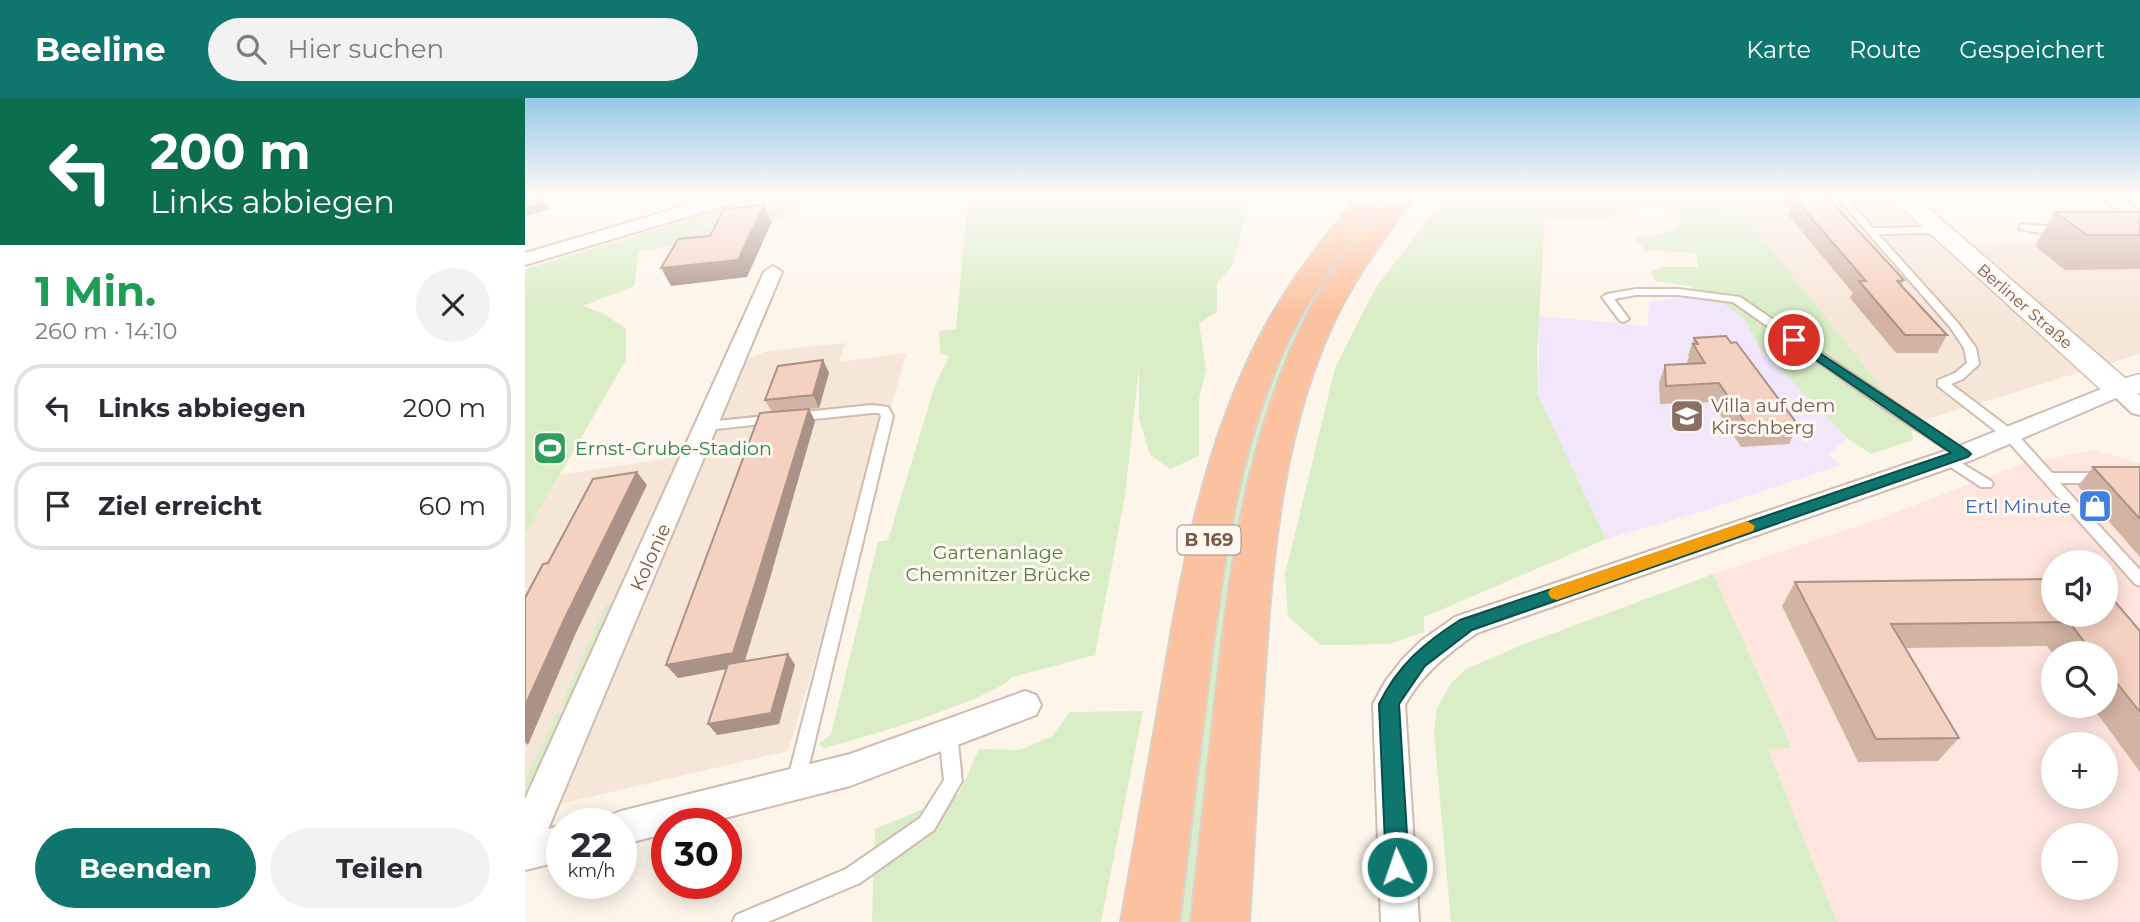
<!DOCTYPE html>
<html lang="de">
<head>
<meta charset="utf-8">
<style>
  body { margin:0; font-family:Montserrat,sans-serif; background:#f2f2f3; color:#2b2b33; height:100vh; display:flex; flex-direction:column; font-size:26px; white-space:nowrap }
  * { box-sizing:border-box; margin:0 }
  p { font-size:23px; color:#7c7c81 }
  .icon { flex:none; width:38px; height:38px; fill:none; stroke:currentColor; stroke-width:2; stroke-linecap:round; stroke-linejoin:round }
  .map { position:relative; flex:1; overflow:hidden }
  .side { display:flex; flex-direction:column; background:#fff; width:525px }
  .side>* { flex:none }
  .top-card { background:#0b6e4f; color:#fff; overflow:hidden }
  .controls { position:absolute; left:1516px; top:452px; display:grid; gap:14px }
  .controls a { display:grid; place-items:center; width:77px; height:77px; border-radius:50%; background:#fff; box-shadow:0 4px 18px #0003; font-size:35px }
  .speed { position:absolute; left:21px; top:710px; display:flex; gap:14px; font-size:35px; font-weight:700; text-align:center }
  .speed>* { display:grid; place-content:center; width:91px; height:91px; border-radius:50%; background:#fff; box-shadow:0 4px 18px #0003; line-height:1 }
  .speed small { font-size:18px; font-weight:400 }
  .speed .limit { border:10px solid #d22; background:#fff; color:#111 }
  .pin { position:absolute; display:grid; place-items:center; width:60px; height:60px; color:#fff; margin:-30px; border:4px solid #fff; border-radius:50%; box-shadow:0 2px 7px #0007 }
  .me { position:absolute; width:77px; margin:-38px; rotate:357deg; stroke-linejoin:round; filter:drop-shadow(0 0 5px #0008) }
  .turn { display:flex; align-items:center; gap:24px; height:147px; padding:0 35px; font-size:32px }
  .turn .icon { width:91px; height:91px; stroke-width:2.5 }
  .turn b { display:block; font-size:49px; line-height:60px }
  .round { display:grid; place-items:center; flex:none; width:74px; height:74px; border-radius:37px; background:#f2f2f3 }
  .head { display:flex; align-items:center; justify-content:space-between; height:119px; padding:0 35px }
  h1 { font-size:42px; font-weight:700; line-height:52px; color:#1e9e55 }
  .primary-button { display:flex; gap:14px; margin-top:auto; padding:14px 35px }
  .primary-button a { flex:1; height:80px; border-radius:42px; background:#0f766e; color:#fff; font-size:28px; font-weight:700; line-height:80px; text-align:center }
  .primary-button a+a { background:#f2f2f3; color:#2b2b33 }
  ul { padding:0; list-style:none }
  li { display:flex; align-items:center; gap:21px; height:88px; margin:0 14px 10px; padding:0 21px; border:4px solid #e1e1e2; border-radius:28px }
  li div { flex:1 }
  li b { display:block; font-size:26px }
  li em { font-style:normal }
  header { display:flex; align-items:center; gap:42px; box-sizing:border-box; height:98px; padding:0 35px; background:#0f766e; color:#fff }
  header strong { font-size:33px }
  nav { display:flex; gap:38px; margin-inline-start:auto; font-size:24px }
  .search { width:490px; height:63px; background:#f2f2f3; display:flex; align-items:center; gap:18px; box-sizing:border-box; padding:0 24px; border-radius:38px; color:#7c7c81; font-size:26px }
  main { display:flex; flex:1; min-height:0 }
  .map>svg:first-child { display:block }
  .residential { fill:#f6e6d8 }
  .commercial { fill:#fee5de; fill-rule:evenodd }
  .education { fill:#f2e6fa }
  .green { fill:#d9edc7 }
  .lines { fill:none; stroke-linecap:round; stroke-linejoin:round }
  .service-casing { stroke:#d2bbae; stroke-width:4 }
  .minor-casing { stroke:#d2bbae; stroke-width:4 }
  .secondary-casing { stroke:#d7bdae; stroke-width:3 }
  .trunk-casing { stroke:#dad1cd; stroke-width:4 }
  .service { fill:#fff; fill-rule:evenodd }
  .minor { fill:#fff; fill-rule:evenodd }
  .secondary { fill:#fff; fill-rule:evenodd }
  .trunk { fill:#fcc2a0; fill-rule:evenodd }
  .rail-casing { stroke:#b7a6ca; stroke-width:5 }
  .rail { stroke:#fff9f2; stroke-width:3.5; stroke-dasharray:11; stroke-linecap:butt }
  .wall { fill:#d2b4a5 }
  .shaded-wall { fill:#ab9286 }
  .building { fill:#f4d1c0; stroke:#ab9286; stroke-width:2 }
  .route { fill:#0f766e; stroke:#0a4d48; stroke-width:2 }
  .slow { fill:#f59e0b }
  .labels { text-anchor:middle; stroke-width:6; stroke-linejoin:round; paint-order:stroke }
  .far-street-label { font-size:16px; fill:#7b594b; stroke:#fff9f2 }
  .shield { fill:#fff9f2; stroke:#a3897d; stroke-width:2 }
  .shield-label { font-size:18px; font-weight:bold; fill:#7b594b }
  .education-label { font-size:19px; fill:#785e54; stroke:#fff9f2; text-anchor:start }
  .leisure-label { font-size:19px; fill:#27864d; stroke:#fff9f2; text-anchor:start }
  .shop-label { font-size:19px; fill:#366cbe; stroke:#fff9f2; text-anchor:end }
  .park-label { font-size:19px; fill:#557a3f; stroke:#fff9f2 }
  .street-label { font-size:19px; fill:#7b594b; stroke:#fff9f2 }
</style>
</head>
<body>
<header>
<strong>Beeline</strong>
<div class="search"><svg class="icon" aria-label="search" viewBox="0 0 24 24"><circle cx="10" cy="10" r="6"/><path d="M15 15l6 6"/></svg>Hier suchen</div>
<nav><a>Karte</a><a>Route</a><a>Gespeichert</a></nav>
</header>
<main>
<section class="side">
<div class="top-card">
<div class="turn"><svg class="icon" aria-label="left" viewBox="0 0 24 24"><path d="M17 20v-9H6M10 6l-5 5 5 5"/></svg><div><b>200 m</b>Links abbiegen</div></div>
</div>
<div class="head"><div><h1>1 Min.</h1><p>260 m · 14:10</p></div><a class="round"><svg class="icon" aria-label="close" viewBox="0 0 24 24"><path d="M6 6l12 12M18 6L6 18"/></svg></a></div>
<ul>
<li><svg class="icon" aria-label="left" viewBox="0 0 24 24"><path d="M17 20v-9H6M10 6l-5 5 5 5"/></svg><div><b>Links abbiegen</b></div><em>200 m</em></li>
<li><svg class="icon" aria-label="arrive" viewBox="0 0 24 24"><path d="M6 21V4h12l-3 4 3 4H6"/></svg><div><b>Ziel erreicht</b></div><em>60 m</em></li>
</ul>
<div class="primary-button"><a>Beenden</a><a>Teilen</a></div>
</section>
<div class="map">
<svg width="1615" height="824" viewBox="0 0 1615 824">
  <rect width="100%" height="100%" fill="#fef5ea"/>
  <g class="residential">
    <path d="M1117,97H1362L1417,145L1615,144V256L1386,326L1214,111L1124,109Z"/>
    <path d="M320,245L314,264L382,255L263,653L0,714V437L35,377L151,359L161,338L190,334L218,262L242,253Z"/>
  </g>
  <path class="commercial" d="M1569,352L1615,365V824H1312L1243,651L1267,649L1188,476L1343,425L1497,366ZM1528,464H1580V516H1528ZM1528,555H1580V607H1528ZM1528,646H1580V698H1528ZM1528,737H1580V789H1528Z"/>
  <path class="education" d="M1153,199L1181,200L1205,209L1220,222L1234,249L1322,340L1303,357L1316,367L1179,413L1081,441L1012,295L1014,218L1123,228L1124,204Z"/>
  <g class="green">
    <path d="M443,97H727L708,166L692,186V214L674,225L681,272L674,302V358L645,371L625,357L614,321V269L600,398L570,557L487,579C472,600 330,643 298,650L294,646L306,636L353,444L363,442L410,287L424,259L415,254L414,233L431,231Z"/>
    <path d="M859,97H868L834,137L783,221L670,824H647L686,506L727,331L757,252L792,186Z"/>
    <path d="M922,97H1117L1124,109L1082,121L1020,120L1012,253V295L1081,441L899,519V534L865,546L795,547L763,518L760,477L810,270L851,189Z"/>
    <path d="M259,99L280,108L260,120L203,126L190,151L156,146L114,153L109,188L58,208L80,216L101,231V262L0,437V171L211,107Z"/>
    <path d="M1141,109L1214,111L1386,326L1388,342L1346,356L1322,340L1234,249L1220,222L1205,209L1181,200L1164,188L1130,183L1126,174L1138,169H1173L1171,155L1120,152L1109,140C1124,138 1147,137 1157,123Z"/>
    <path d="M1188,476L1267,650L1243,651L1312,824H926L909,635L912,610L926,585L941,571L997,547Z"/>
    <path d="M93,503L48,606L35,609L82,505Z"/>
    <path d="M44,613L0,711V683L32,615Z"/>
    <path d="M618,613L576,824H347L350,731L434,696L454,651L495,652L527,638L545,614Z"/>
  </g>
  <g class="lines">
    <g class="service-casing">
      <g id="service">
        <path d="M174,97H184L193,105L186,107Z"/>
        <path d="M1310,97H1319L1348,130L1412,129L1417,132L1412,135L1353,136L1433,225L1451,250L1454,266L1452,268L1438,281L1426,286L1491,335L1527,375H1615V385H1535L1615,472V488L1610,486L1481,341L1413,288V282L1430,275L1442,265L1439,250L1425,229Z"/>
        <path d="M1498,126C1512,129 1530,126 1542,132C1529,139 1509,134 1495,131V127Z"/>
        <path d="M1111,191H1153L1215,199L1445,356L1443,359H1433L1363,313L1208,204L1153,197H1111L1089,201L1104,221L1099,224L1095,223L1077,199L1082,196Z"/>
        <path d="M347,307L363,309L368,318L280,684L278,690L271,692L264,690L262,684L356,318L354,315H347L270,323L264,319L270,315Z"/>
        <path d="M250,317L256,321L254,324L182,332L176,328L182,324Z"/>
        <path d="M1423,357L1466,383L1468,386L1466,389H1456L1418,364L1416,361Z"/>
        <path d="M423,628L429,631L432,636L437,683L409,732L335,785L243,824H208L211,817L321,771L395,720L419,682L414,636L417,631Z"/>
      </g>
    </g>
    <g class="minor-casing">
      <g id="minor">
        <path d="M197,97H224L222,101L0,167V155Z"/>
        <path d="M1572,97H1591L1615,113V126L1609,125Z"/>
        <path d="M248,168L257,174L23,731L37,727V763L0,772V701L239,174Z"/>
        <path d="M1594,284L1602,286L1615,298V317L1607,315L1591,300L1447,362L952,535C923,555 897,576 880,607L894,824H856L848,606L860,584L877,562L896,543L930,519L1429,350Z"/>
        <path d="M500,593L511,597L516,607L511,617L325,688L176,726H142V735L96,747V726H80L83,718L96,713L325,656Z"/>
      </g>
    </g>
    <g class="secondary-casing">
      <path id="secondary" d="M1363,97H1388L1600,280L1615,276V295L1594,300L1583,298Z"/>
    </g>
    <g class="trunk-casing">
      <g id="trunk">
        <path d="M835,97H860C828,143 793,183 768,233C713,342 698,468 683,587C673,666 663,745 654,824H596C609,746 623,668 637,589C657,469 679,344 737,235C763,185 798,140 835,97Z"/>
        <path d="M865,97H890C862,137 837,169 814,213C757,326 747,461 739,585C733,665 729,744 724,824H666C675,745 683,666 692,587C706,461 724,329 784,214C806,172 835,134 865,97Z"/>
      </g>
    </g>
    <use href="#service" class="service"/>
    <use href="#minor" class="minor"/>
    <use href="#secondary" class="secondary"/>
    <use href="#trunk" class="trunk"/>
    <g class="rail-casing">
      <path id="rail" d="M0,104L26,97"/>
    </g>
    <use href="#rail" class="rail"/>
  </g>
  <g class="wall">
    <path d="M1253,97H1306L1309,100L1307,105L1379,182L1376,187L1422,237L1412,255H1371L1325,200L1328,195L1263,117L1265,112Z"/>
    <path d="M1530,114H1615V171L1540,172L1510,148Z"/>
    <path d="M1169,240L1273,327L1264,346L1216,349L1187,304L1135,306L1134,285L1140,267L1163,266L1162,264L1164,259L1163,258Z"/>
    <path d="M298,262L304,275L294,310L284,311L290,323L241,494L220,563L263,556L270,567L254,626L192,637L201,571L153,580L141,567L247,314L240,302Z"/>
    <path d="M1568,369H1615V459L1553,388Z"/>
    <path d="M1270,484L1615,533V674L1566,607H1580V555H1528V556L1522,548L1380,550L1434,640L1413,663L1333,664L1257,508Z"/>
  </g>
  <g class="shaded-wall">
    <path d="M20,105L25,111L0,118V110Z"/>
    <path d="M239,107L247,124L222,179L146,188L136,170Z"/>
    <path d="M298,262L304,275L294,310L288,297Z"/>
    <path d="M284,311L290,323L241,494L218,568L153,580L141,567Z"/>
    <path d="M112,374L122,387L50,537L3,647L0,644V608L38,524Z"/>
    <path d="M263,556L270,567L254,626L192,637L183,626Z"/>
  </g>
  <g class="building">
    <path d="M0,97H14L20,105L0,110Z"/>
    <path d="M1273,97H1306L1309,100H1303L1379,182L1372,183L1422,237H1380L1334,183H1341L1269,100H1276Z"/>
    <path d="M239,107L213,162L136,170L153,141L185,138L199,111Z"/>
    <path d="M1530,114H1615V137H1562Z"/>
    <path d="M1201,238L1206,245L1211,244L1273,327L1224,330L1194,285L1141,288L1140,267L1180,265L1168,246H1173L1169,240Z"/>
    <path d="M298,262L288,297L240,302L253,268Z"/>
    <path d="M284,311L232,480L208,555L141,567L235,315Z"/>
    <path d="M1568,369H1615V421Z"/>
    <path d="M112,374L38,524L0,608V500L18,466L23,465L68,381Z"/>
    <path d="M1528,481V516H1580V492L1615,533V614L1580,570V555H1568L1544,524L1366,526L1434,640L1351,641L1270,484Z"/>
    <path d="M263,556L246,615L183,626L203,566Z"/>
  </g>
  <linearGradient id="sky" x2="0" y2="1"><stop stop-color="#97c8e8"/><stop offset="0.46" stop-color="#fffaf6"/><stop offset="1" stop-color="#fffaf6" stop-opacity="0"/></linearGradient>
  <rect width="1615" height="213" fill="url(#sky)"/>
  <path class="route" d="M1269,238L1443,353L1446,356L1443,359L947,532L900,568L874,606L884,769L880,777L872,781L864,777L861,769L854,606C873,567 899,545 935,522L1426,355L1265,244L1263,242Z"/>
  <path class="slow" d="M1222,423L1230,428L1228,433L1032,502L1026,500L1023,495L1026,490Z"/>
  <defs>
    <g id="school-square" transform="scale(1.75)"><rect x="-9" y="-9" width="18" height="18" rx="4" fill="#8d6e63" stroke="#fff9f2"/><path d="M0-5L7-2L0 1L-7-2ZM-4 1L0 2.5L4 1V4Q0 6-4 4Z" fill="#fff"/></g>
    <g id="stadium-square" transform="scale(1.75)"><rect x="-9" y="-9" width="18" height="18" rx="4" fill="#2e9e5b" stroke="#fff9f2"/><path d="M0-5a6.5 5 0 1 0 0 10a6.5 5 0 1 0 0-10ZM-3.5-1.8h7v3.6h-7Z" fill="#fff"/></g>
    <g id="shop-square" transform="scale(1.75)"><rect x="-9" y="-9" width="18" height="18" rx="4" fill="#3f7fe0" stroke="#fff9f2"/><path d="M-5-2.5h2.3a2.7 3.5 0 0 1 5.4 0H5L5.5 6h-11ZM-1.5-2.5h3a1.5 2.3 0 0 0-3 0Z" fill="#fff"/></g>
  </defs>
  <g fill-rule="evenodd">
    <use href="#school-square" x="1162" y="318"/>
    <use href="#stadium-square" x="25" y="350"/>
    <use href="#shop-square" x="1570" y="408"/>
  </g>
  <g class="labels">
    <g class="far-street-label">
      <text transform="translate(1500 208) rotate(41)" y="6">Berliner Straße</text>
    </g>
    <rect class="shield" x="652.5" y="427.5" width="63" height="29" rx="5"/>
    <g class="shield-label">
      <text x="684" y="448">B 169</text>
    </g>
    <g class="education-label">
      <text x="1186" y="314">Villa auf dem<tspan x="1186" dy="22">Kirschberg</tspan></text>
    </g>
    <g class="leisure-label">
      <text x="50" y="357">Ernst-Grube-Stadion</text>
    </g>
    <g class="shop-label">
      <text x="1546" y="415">Ertl Minute</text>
    </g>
    <g class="park-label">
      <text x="473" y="461">Gartenanlage<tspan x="473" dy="22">Chemnitzer Brücke</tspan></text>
    </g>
    <g class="street-label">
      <text transform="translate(125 459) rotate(-66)" y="7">Kolonie</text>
    </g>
  </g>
</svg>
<div class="controls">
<a><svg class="icon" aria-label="sound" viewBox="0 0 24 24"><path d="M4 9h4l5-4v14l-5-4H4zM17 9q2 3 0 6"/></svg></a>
<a><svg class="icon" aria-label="search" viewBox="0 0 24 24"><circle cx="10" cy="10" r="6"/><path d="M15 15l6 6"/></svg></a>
<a>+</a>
<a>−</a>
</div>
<div class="speed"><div>22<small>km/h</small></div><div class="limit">30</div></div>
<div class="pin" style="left:1269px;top:242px;background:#d93025"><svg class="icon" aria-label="arrive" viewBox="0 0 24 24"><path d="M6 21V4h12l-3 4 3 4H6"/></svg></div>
<svg class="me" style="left:872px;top:769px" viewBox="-20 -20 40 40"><circle r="17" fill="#0f766e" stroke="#fff" stroke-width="3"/><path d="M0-11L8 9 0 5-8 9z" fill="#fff"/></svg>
</div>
</main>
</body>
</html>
